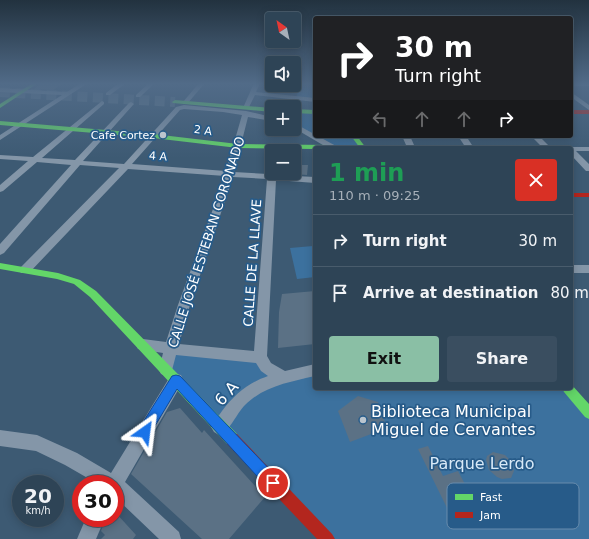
<!DOCTYPE html>
<html lang="en">
<head>
<meta charset="utf-8">
<style>
  body { margin:0; font-family:"DejaVu Sans",sans-serif; background:#3a4e60; color:#f1f3f6; height:100vh; display:flex; flex-direction:column; font-size:15px; white-space:nowrap }
  * { box-sizing:border-box; margin:0 }
  p { font-size:13px; color:#a7b0b9 }
  .icon { flex:none; width:22px; height:22px; fill:none; stroke:currentColor; stroke-width:2; stroke-linecap:round; stroke-linejoin:round }
  .map { position:relative; flex:1; overflow:hidden }
  .panel { position:absolute; left:313px; top:146px; width:260px; height:244px; display:flex; flex-direction:column; background:#2e4456; border-radius:4px; box-shadow:0 2px 10px #0003,0 0 0 1px #495c6c }
  .panel>* { flex:none }
  .top-card { position:absolute; left:313px; top:16px; width:260px; height:122px; border-radius:4px; box-shadow:0 2px 10px #0003,0 0 0 1px #495c6c; background:#202124; color:#fff; overflow:hidden }
  .needle { width:26px; rotate:327deg }
  .controls { position:absolute; left:265px; top:12px; display:grid; gap:8px }
  .controls a { display:grid; place-items:center; width:36px; height:36px; border-radius:4px; background:#2e4456; box-shadow:0 2px 10px #0003,0 0 0 1px #495c6c; font-size:20px }
  .speed { position:absolute; left:12px; top:475px; display:flex; gap:8px; font-size:20px; font-weight:700; text-align:center }
  .speed>* { display:grid; place-content:center; width:52px; height:52px; border-radius:50%; background:#2e4456; box-shadow:0 2px 10px #0003,0 0 0 1px #495c6c; line-height:1 }
  .speed small { font-size:10px; font-weight:400 }
  .speed .limit { border:6px solid #d22; background:#fff; color:#111 }
  .pin { position:absolute; display:grid; place-items:center; width:34px; height:34px; color:#fff; margin:-17px; border:2px solid #fff; border-radius:50%; box-shadow:0 1px 4px #0007 }
  .me { position:absolute; width:44px; margin:-22px; rotate:31deg; stroke-linejoin:round; filter:drop-shadow(0 0 3px #0008) }
  .turn { display:flex; align-items:center; gap:14px; height:84px; padding:0 16px; font-size:18px }
  .turn .icon { width:52px; height:52px; stroke-width:2.5 }
  .turn b { display:block; font-size:28px; line-height:34px }
  .lanes { display:flex; align-items:center; height:38px; padding:0 16px; background:#0003; justify-content:center; gap:20px; direction:ltr }
  .lanes .off { opacity:.35 }
  .round { display:grid; place-items:center; flex:none; width:42px; height:42px; border-radius:4px; background:#3a4e60 }
  .head { display:flex; align-items:center; justify-content:space-between; height:68px; padding:0 16px }
  h1 { font-size:24px; font-weight:700; line-height:30px; color:#1e9e55 }
  .button { display:flex; gap:8px; margin-top:auto; padding:8px 16px }
  .button a { flex:1; height:46px; border-radius:4px; background:#8abfa5; color:#111; font-size:16px; font-weight:700; line-height:46px; text-align:center }
  .button a+a { background:#3a4e60; color:#f1f3f6 }
  ul { padding:0; list-style:none }
  li { display:flex; align-items:center; gap:12px; height:52px; padding:0 16px; border-top:1px solid #495c6c }
  li div { flex:1 }
  li b { display:block; font-size:15px }
  li em { font-style:normal }
  .map>svg:first-child { display:block }
  .green { fill:#3c719e }
  .building { fill:#5b7185 }
  .lines { fill:none; stroke-linecap:round; stroke-linejoin:round }
  .primary-tunnel { stroke:#5a7388; stroke-width:10; stroke-dasharray:10 5.5; stroke-linecap:butt }
  .street { fill:#8496a8; fill-rule:evenodd }
  .fast { fill:#63d668; fill-rule:evenodd }
  .jam { fill:#b3261e; fill-rule:evenodd }
  .route { fill:#1a73e8; stroke:#114b97 }
  .poi-dot { fill:#bbc5ce; stroke:#275b89; stroke-width:1.5 }
  .labels { text-anchor:middle; stroke-width:3.5; stroke-linejoin:round; paint-order:stroke }
  .far-street-label { font-size:11px; fill:#fff; stroke:#275b89 }
  .far-poi-label { font-size:11px; fill:#fff; stroke:#275b89; text-anchor:end }
  .street-label { font-size:13px; fill:#fff; stroke:#275b89 }
  .near-street-label { font-size:16px; fill:#fff; stroke:#275b89 }
  .near-poi-label { font-size:16px; fill:#fff; stroke:#275b89; text-anchor:start }
  .near-park-label { font-size:16px; fill:#d8e9f7; stroke:#275b89 }
  .key { fill:#275b89; stroke:#688cac; stroke-width:1 }
  .key-label { font-size:11px; fill:#fff }
</style>
</head>
<body>
<div class="map">
<svg width="589" height="539" viewBox="0 0 589 539">
  <rect width="100%" height="100%" fill="#3d5a73"/>
  <g class="green">
    <path d="M300,83H315V100L296,98Z"/>
    <path d="M294,111L315,112V136H354L361,146L331,147L294,125Z"/>
    <path d="M313,246L315,253V277L297,279L290,248Z"/>
    <path d="M170,347L260,357L272,372L315,370V388H568L589,413V539H327L166,370Z"/>
  </g>
  <g class="building">
    <path d="M41,83H63L53,90L34,89Z"/>
    <path d="M294,165H308L307,175L294,174Z"/>
    <path d="M315,291V344L278,348L279,312L282,294Z"/>
    <path d="M358,396L378,402L387,428L350,442L338,411Z"/>
    <path d="M180,408L202,433L204,430L265,497L229,539H202L131,474L167,412Z"/>
    <path d="M428,446L443,476L458,471L467,488L453,493L461,510L450,514L418,449Z"/>
    <path d="M493,452L505,455L512,462L514,471L511,478L502,479L497,477L489,470L486,460L487,456Z"/>
    <path d="M115,512L136,535L133,539H101L105,535L101,531L106,518H115Z"/>
  </g>
  <g class="lines">
    <path class="primary-tunnel" d="M0,92L175,102"/>
    <g class="street">
      <path d="M81,83H88L0,140V135L62,95L0,92V88L67,92Z"/>
      <path d="M119,83H126L110,95H106V93Z"/>
      <path d="M149,83H155L140,97H136V95Z"/>
      <path d="M199,83H205L187,104H183V102Z"/>
      <path d="M254,83H260L256,92L315,98V102L255,95L248,109H244L243,108Z"/>
      <rect x="571" y="83" width="18" height="3"/>
      <path d="M571,92L589,105V110L571,97Z"/>
      <path d="M102,101L104,102V104L42,158L75,160L129,103L131,102L134,104L133,105L83,161L124,164L176,107L184,105L246,111L272,117V121L248,117L234,172L268,174L269,170H272V173H276V175L315,177V183L276,180L267,356L271,363L285,371L315,364V376C290,382 264,386 245,405C236,414 231,430 219,435L214,432L211,427C214,421 218,417 222,411C235,394 248,383 268,376L261,371L256,363L176,355L171,374L166,376L161,374L159,370L163,353L138,349L136,345L138,341L143,339L166,342L178,305L225,176L128,169L29,273H21L19,270L21,267L119,168L80,165L4,253L0,255V244L71,165L37,162L3,191L0,192V185L28,161L0,159V155L33,157ZM184,109L223,112L242,115L226,171L132,164L180,110ZM233,177L267,179L254,351L179,344L190,305Z"/>
      <path d="M294,123L336,146L337,148H328L294,128Z"/>
      <path d="M402,136H410L414,145L458,146L462,148L358,147L362,145H406Z"/>
      <path d="M458,136H466L474,148H466Z"/>
      <path d="M531,136H539L551,148H543Z"/>
      <path d="M568,147H589V151H576L589,164V171H586L571,155V148Z"/>
      <rect x="571" y="265" width="18" height="8"/>
      <path d="M176,374L181,375L183,380L181,385L125,482L179,532L181,539H159L115,497V484H98L65,465L36,451L0,446V430L37,435L77,453L111,473L171,375Z"/>
      <path d="M86,518H105L96,539H77Z"/>
    </g>
    <g class="fast">
      <path d="M33,83H38L0,108V104Z"/>
      <path d="M175,100L272,108V112L173,103L172,102Z"/>
      <path d="M294,109L315,110V114L294,113Z"/>
      <path d="M0,121L153,134L238,144L331,145L334,147L315,149L238,148L153,138L0,125Z"/>
      <path d="M351,136H357L366,148H360Z"/>
      <path d="M0,263L58,273L80,280L96,291L237,434L238,439L237,444L232,445L227,444L90,297L74,284L57,279L0,269Z"/>
      <path d="M571,384L589,404V419L585,417L564,392L562,388H571Z"/>
    </g>
    <g class="jam">
      <rect x="571" y="110" width="18" height="4"/>
      <rect x="571" y="193" width="18" height="4"/>
      <path d="M232,433L237,434L332,534L335,539H317L227,444L226,439L227,434Z"/>
    </g>
  </g>
  <linearGradient id="sky" x2="0" y2="1"><stop stop-color="#22323f"/><stop offset="0.53" stop-color="#516b88"/><stop offset="1" stop-color="#516b88" stop-opacity="0"/></linearGradient>
  <rect width="589" height="158" fill="url(#sky)"/>
  <path class="route" d="M176,375L180,376L278,478L280,483L278,488L273,490L268,488L177,389L149,436L145,438L140,436L138,432L140,427L172,376Z"/>
  <g class="poi-dot">
    <circle cx="163" cy="135" r="4"/>
    <circle cx="363" cy="420" r="4"/>
  </g>
  <g class="labels">
    <g class="far-street-label">
      <text transform="translate(203 130) rotate(7)" y="4">2 A</text>
      <text transform="translate(158 156) rotate(4)" y="4">4 A</text>
    </g>
    <g class="far-poi-label">
      <text x="155" y="139">Cafe Cortez</text>
    </g>
    <g class="street-label">
      <text transform="translate(206 242) rotate(-72)" y="5">CALLE JOSÉ ESTEBAN CORONADO</text>
      <text transform="translate(252 263) rotate(-86)" y="5">CALLE DE LA LLAVE</text>
    </g>
    <g class="near-street-label">
      <text transform="translate(226 393) rotate(-48)" y="6">6 A</text>
    </g>
    <g class="near-poi-label">
      <text x="371" y="417">Biblioteca Municipal<tspan x="371" dy="18">Miguel de Cervantes</tspan></text>
    </g>
    <g class="near-park-label">
      <text x="482" y="469">Parque Lerdo</text>
    </g>
  </g>
  <rect x="447" y="483" width="132" height="46" rx="6" class="key"/>
  <rect x="455" y="494" width="18" height="6" fill="#63d668"/>
  <rect x="455" y="512" width="18" height="6" fill="#b3261e"/>
  <g class="key-label">
    <text x="480" y="501">Fast</text>
    <text x="480" y="519">Jam</text>
  </g>
</svg>
<div class="controls">
<a><svg class="needle" viewBox="-14 -14 28 28"><path d="M0-13l5 13h-10z" fill="#e53935"/><path d="M0 13l5-13h-10z" fill="#a7b0b9"/></svg></a>
<a><svg class="icon" aria-label="sound" viewBox="0 0 24 24"><path d="M4 9h4l5-4v14l-5-4H4zM17 9q2 3 0 6"/></svg></a>
<a>+</a>
<a>−</a>
</div>
<div class="speed"><div>20<small>km/h</small></div><div class="limit">30</div></div>
<div class="pin" style="left:273px;top:483px;background:#d93025"><svg class="icon" aria-label="arrive" viewBox="0 0 24 24"><path d="M6 21V4h12l-3 4 3 4H6"/></svg></div>
<svg class="me" style="left:145px;top:432px" viewBox="-20 -20 40 40"><path d="M0-17L14 15 0 8-14 15z" fill="#1a73e8" stroke="#fff" stroke-width="4"/></svg>
<div class="top-card">
<div class="turn"><svg class="icon" aria-label="right" viewBox="0 0 24 24"><path d="M7 20v-9h11M14 6l5 5-5 5"/></svg><div><b>30 m</b>Turn right</div></div>
<div class="lanes"><svg class="icon off" aria-label="left" viewBox="0 0 24 24"><path d="M17 20v-9H6M10 6l-5 5 5 5"/></svg><svg class="icon off" aria-label="ahead" viewBox="0 0 24 24"><path d="M12 20V5M6 11l6-6 6 6"/></svg><svg class="icon off" aria-label="ahead" viewBox="0 0 24 24"><path d="M12 20V5M6 11l6-6 6 6"/></svg><svg class="icon" aria-label="right" viewBox="0 0 24 24"><path d="M7 20v-9h11M14 6l5 5-5 5"/></svg></div>
</div>
<section class="panel">
<div class="head"><div><h1>1 min</h1><p>110 m · 09:25</p></div><a class="round" style="background:#d93025;color:#fff"><svg class="icon" aria-label="close" viewBox="0 0 24 24"><path d="M6 6l12 12M18 6L6 18"/></svg></a></div>
<ul>
<li><svg class="icon" aria-label="right" viewBox="0 0 24 24"><path d="M7 20v-9h11M14 6l5 5-5 5"/></svg><div><b>Turn right</b></div><em>30 m</em></li>
<li><svg class="icon" aria-label="arrive" viewBox="0 0 24 24"><path d="M6 21V4h12l-3 4 3 4H6"/></svg><div><b>Arrive at destination</b></div><em>80 m</em></li>
</ul>
<div class="button"><a>Exit</a><a>Share</a></div>
</section>
</div>
</body>
</html>
